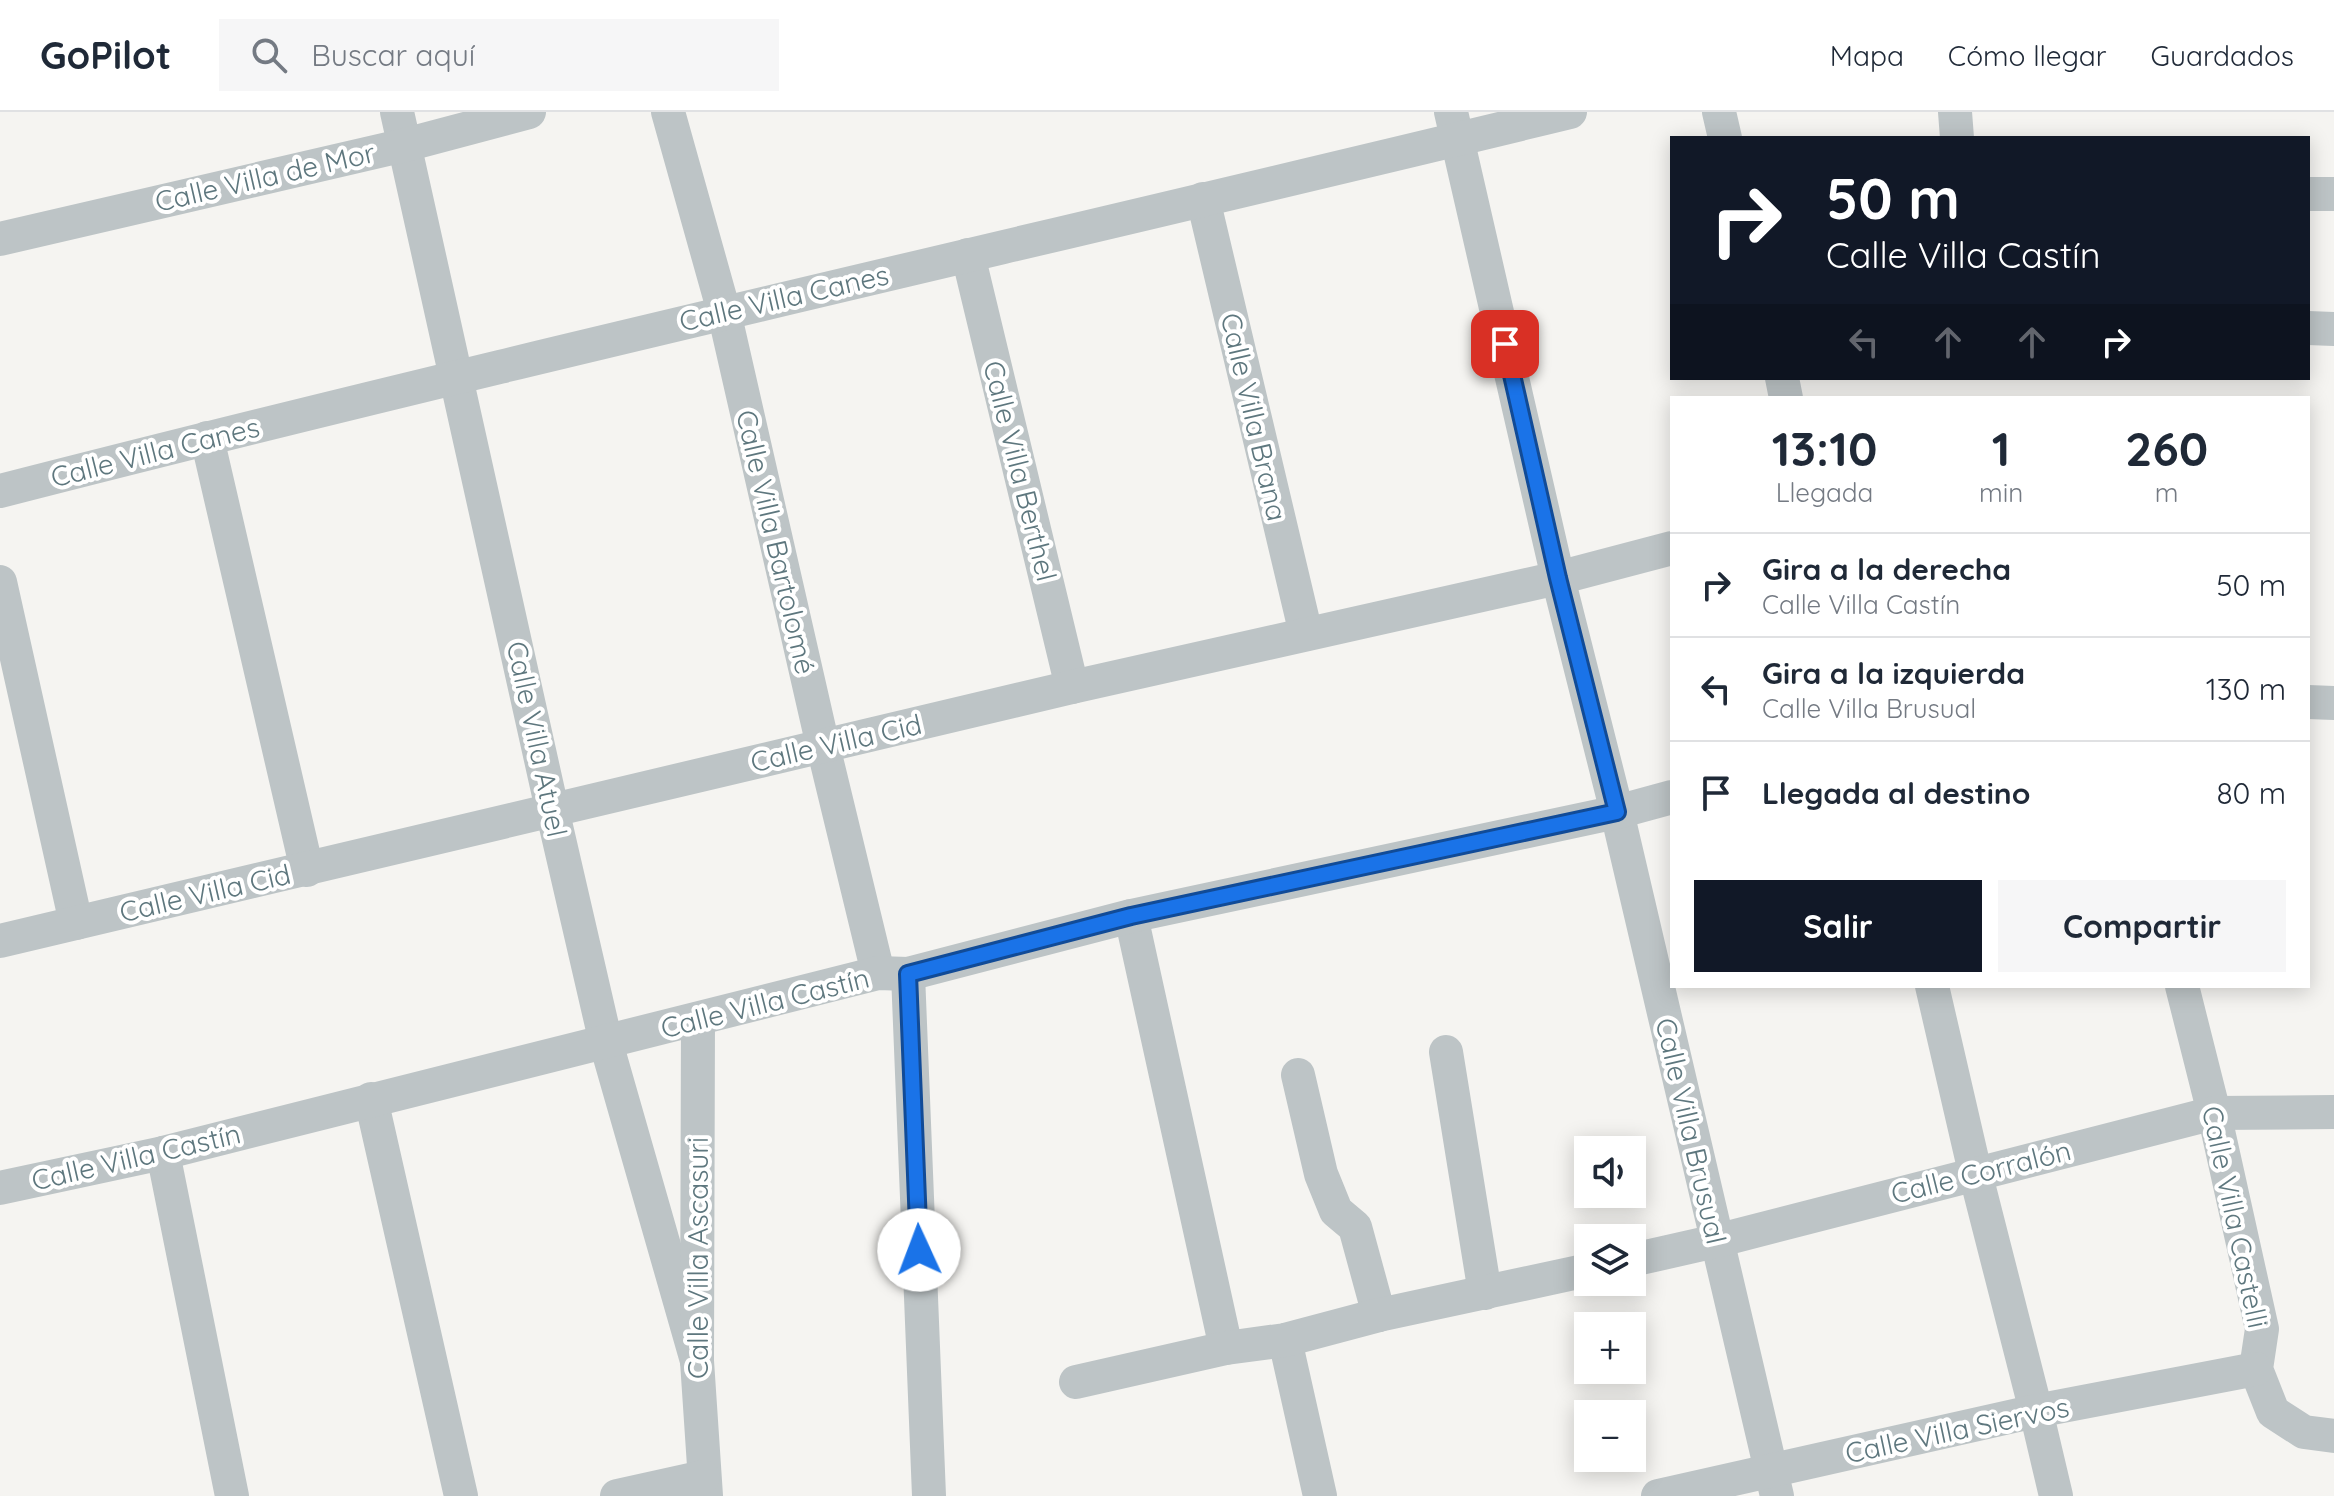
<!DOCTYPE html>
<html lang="es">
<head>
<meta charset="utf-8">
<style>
  body { margin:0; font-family:Quicksand,sans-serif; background:#f6f6f7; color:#1f2937; height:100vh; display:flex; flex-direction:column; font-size:30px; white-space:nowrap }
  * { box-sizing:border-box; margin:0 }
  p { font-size:26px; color:#747a83 }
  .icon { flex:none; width:44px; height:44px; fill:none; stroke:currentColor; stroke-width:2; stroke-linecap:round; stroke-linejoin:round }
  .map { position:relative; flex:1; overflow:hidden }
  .sheet { position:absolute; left:1670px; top:284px; width:640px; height:592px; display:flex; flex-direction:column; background:#fff; border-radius:0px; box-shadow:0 4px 20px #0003 }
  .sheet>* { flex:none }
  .hud { position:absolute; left:1670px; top:24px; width:640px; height:244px; border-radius:0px; box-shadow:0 4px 20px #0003; background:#111827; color:#fff; overflow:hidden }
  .buttons { position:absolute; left:1574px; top:1024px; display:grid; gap:16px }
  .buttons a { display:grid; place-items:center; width:72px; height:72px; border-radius:0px; background:#fff; box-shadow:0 4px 20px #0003; font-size:40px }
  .pin { position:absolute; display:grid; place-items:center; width:68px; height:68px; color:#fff; margin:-34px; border-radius:16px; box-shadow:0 4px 12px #0006 }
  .me { position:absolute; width:88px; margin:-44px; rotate:358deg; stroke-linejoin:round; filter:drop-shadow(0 0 6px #0008) }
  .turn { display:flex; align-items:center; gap:28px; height:168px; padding:0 24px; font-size:36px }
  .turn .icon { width:104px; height:104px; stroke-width:2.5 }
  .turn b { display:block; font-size:56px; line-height:68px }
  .lanes { display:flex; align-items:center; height:76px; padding:0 24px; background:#0003; justify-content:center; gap:40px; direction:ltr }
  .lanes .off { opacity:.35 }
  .eta { display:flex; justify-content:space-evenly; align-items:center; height:136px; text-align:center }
  .eta b { font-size:48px; font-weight:800; line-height:56px }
  .button { display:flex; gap:16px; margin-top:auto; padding:16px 24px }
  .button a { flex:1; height:92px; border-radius:0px; background:#111827; color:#fff; font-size:32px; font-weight:800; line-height:92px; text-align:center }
  .button a+a { background:#f6f6f7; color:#1f2937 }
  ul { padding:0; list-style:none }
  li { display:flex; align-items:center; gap:24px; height:104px; padding:0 24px; border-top:2px solid #e0e1e3 }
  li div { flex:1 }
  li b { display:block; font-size:30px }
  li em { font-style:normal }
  header { display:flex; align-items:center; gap:48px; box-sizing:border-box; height:112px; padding:0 40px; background:#fff; border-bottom:2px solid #e0e1e3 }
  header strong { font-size:38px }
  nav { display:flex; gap:44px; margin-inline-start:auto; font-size:28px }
  .search { width:560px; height:72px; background:#f6f6f7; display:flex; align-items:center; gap:20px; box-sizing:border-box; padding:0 28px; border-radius:0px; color:#747a83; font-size:30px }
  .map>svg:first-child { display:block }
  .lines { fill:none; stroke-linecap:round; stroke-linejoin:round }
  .street { stroke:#bdc4c6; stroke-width:34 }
  .route-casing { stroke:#114b97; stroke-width:20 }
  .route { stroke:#1a73e8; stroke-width:14 }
  .labels { text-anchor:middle; stroke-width:8; stroke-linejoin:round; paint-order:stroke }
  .street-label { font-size:28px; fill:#5e777e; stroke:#fff }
</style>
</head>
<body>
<header>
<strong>GoPilot</strong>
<div class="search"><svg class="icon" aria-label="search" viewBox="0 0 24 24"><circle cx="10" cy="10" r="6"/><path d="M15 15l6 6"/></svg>Buscar aquí</div>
<nav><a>Mapa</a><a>Cómo llegar</a><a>Guardados</a></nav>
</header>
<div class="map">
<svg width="2334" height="1384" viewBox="0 0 2334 1384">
  <rect width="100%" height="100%" fill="#f5f4f1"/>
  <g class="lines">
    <g class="street">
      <path d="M397,0L552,697L606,931L697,1249"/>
      <path d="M668,0L724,200L823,634L878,861"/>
      <path d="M1451,0L1558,466L1617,700L1777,1384"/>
      <path d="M1719,0L1725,26"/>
      <path d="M1955,0L1957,26"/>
      <path d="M2308,82H2334"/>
      <path d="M1203,87L1306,522"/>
      <path d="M0,127L405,33L529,0"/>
      <path d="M968,143L1072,575"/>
      <path d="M2308,216L2334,217"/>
      <path d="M1782,266L1786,286"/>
      <path d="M207,326L307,758"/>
      <path d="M0,379C521,245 1047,127 1570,0"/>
      <path d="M0,470L76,811"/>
      <path d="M2308,590L2334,591"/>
      <path d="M1131,804L1226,1236"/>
      <path d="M0,829L1072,575L1558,466L1672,436"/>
      <path d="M908,862L929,1384"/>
      <path d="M1932,874L1975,1060L2036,1299L2056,1384"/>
      <path d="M2182,874L2214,1001L2262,1217L2256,1257L2273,1300L2304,1320L2334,1324"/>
      <path d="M698,907L697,1249L706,1384"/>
      <path d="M1446,940L1485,1181"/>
      <path d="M1298,963L1321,1062L1336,1099L1355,1115L1379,1203"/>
      <path d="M371,987L461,1384"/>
      <path d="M163,1041L232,1384"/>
      <path d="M0,1076L163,1041L878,861L908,862L1131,804L1617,700L1672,685"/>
      <path d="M1632,1148L1716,1129L2214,1001L2334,1000"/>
      <path d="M1285,1228L1320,1384"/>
      <path d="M1076,1270L1226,1236L1285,1228L1379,1203L1588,1158"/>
      <path d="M617,1384L703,1365"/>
      <path d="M1658,1384L2036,1299L2256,1257"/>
    </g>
  </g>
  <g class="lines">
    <g class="route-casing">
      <path id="route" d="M919,1138L908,862L1131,804L1617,700L1558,466L1505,232"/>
    </g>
    <use href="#route" class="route"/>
  </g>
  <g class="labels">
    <g class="street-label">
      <text transform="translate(265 65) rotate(-13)" y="10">Calle Villa de Mor</text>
      <text transform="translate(784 186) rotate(-13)" y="10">Calle Villa Canes</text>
      <text transform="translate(1254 305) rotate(77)" y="10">Calle Villa Brana</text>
      <text transform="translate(155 340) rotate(-14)" y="10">Calle Villa Canes</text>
      <text transform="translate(1020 359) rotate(76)" y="10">Calle Villa Berthel</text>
      <text transform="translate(776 430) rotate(77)" y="10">Calle Villa Bartolomé</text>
      <text transform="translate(537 627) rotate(78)" y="10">Calle Villa Atuel</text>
      <text transform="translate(836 631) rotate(-13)" y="10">Calle Villa Cid</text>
      <text transform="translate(205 781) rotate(-13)" y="10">Calle Villa Cid</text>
      <text transform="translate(765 891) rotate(-14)" y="10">Calle Villa Castín</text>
      <text transform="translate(1691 1019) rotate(77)" y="10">Calle Villa Brusual</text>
      <text transform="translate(136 1045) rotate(-13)" y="10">Calle Villa Castín</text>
      <text transform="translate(1981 1060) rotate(-14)" y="10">Calle Corralón</text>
      <text transform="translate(2235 1105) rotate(78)" y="10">Calle Villa Castelli</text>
      <text transform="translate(698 1146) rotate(-90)" y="10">Calle Villa Ascasuri</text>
      <text transform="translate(1957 1318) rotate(-12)" y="10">Calle Villa Siervos</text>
    </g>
  </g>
</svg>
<div class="buttons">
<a><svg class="icon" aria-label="sound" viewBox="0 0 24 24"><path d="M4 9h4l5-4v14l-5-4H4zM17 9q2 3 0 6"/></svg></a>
<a><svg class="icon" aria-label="layers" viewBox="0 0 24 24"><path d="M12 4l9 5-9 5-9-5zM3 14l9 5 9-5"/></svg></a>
<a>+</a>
<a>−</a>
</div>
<div class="pin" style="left:1505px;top:232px;background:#d93025"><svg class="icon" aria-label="arrive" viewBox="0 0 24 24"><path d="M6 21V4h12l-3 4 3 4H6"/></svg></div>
<svg class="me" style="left:919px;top:1138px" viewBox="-20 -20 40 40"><circle r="19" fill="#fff"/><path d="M0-13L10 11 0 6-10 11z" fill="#1a73e8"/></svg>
<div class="hud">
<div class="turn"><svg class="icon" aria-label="right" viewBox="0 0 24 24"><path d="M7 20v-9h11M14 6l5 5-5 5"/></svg><div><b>50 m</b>Calle Villa Castín</div></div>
<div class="lanes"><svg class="icon off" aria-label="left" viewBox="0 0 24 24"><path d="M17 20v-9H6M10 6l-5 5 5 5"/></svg><svg class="icon off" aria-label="ahead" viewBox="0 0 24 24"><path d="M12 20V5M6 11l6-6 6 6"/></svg><svg class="icon off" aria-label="ahead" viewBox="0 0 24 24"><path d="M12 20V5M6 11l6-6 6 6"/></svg><svg class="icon" aria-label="right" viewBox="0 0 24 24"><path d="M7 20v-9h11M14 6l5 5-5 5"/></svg></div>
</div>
<section class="sheet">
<div class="eta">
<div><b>13:10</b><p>Llegada</p></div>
<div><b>1</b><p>min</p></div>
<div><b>260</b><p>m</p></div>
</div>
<ul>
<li><svg class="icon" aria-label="right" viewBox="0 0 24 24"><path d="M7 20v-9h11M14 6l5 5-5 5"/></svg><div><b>Gira a la derecha</b><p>Calle Villa Castín</p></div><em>50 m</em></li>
<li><svg class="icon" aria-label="left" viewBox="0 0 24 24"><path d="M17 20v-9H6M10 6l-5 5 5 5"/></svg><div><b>Gira a la izquierda</b><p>Calle Villa Brusual</p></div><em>130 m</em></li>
<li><svg class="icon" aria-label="arrive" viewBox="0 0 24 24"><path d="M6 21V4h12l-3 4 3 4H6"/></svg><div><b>Llegada al destino</b></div><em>80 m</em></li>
</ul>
<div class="button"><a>Salir</a><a>Compartir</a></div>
</section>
</div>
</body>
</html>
